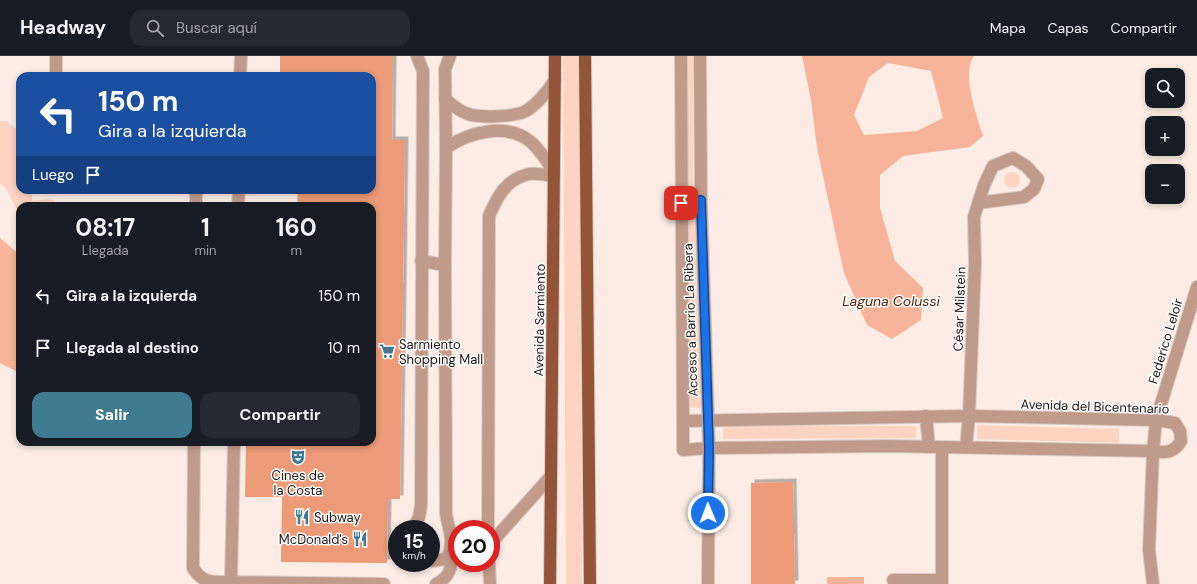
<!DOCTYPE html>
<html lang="es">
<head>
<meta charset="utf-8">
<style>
  body { margin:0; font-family:"DM Sans",sans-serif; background:#242831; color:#f1f3f6; height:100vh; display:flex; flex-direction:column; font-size:15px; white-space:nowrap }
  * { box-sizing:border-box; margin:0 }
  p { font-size:13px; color:#9ea1a6 }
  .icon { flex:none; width:22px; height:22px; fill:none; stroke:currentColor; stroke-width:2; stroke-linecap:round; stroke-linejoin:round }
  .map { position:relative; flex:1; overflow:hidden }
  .panel { position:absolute; left:16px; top:146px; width:360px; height:244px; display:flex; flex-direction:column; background:#171b24; border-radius:12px; box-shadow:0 2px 6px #0003 }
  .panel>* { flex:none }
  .hud { position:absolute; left:16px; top:16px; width:360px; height:122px; border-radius:12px; box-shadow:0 2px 6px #0003; background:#1a4fa0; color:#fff; overflow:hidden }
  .fabs { position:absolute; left:1145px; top:12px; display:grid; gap:8px }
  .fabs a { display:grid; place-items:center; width:40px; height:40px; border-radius:8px; background:#171b24; box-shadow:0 2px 6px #0003; font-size:20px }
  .speed { position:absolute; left:388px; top:464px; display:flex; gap:8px; font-size:20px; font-weight:700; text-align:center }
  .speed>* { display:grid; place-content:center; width:52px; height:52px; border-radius:50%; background:#171b24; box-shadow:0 2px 6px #0003; line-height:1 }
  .speed small { font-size:10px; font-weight:400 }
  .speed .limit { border:6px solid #d22; background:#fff; color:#111 }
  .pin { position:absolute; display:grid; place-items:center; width:34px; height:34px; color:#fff; margin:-17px; border-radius:8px; box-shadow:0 2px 6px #0006 }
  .me { position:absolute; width:44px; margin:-22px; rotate:359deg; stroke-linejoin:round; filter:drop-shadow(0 0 3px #0008) }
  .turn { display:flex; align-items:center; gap:14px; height:84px; padding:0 16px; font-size:18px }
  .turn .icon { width:52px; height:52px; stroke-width:2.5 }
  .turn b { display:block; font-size:28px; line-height:34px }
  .then { display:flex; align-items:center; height:38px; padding:0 16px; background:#0003; gap:8px; font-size:15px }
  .eta { display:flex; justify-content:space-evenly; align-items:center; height:68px; text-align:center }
  .eta b { font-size:24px; font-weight:700; line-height:28px }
  .primary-button { display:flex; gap:8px; margin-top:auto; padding:8px 16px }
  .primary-button a { flex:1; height:46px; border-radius:12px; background:#3e7b91; color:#fff; font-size:16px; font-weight:700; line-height:46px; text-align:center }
  .primary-button a+a { background:#242831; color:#f1f3f6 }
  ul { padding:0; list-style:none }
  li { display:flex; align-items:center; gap:12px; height:52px; padding:0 16px }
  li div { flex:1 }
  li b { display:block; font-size:15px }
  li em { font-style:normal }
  header { display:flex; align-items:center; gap:24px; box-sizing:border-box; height:56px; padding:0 20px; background:#171b24; border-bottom:1px solid #363941 }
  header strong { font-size:19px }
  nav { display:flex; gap:22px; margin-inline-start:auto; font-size:14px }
  .search { width:280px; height:36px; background:#242831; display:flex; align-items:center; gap:10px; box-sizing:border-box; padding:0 14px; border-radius:12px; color:#9ea1a6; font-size:15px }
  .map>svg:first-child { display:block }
  .green { fill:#ffd3c1 }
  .water { fill:#f7b498; fill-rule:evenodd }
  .building { fill:#ec9a77; filter:url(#shadow) }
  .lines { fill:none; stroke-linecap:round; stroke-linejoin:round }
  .minor-casing { stroke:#d8cac4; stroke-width:14 }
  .major-casing { stroke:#d8cac4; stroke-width:14 }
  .minor { stroke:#c09b8c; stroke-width:12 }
  .major { stroke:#935438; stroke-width:12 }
  .route-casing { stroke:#114b97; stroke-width:10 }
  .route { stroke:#1a73e8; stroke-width:7 }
  .labels { text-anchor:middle; stroke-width:3; stroke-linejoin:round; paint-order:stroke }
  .street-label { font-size:13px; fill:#1e1916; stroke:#fdfdfd }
  .poi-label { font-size:13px; fill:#1e1916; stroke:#fdfdfd; text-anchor:start }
  .water-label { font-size:14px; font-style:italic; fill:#5a260e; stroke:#fdfdfd }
</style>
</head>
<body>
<header>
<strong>Headway</strong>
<div class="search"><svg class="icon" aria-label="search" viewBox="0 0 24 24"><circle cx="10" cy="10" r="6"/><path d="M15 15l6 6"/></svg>Buscar aquí</div>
<nav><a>Mapa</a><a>Capas</a><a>Compartir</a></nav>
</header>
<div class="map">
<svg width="1197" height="528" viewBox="0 0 1197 528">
  <defs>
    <filter id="shadow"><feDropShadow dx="3.5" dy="-3.5" stdDeviation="0" flood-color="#0004"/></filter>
  </defs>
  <rect width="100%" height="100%" fill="#fcece5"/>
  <g class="green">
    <path d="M563,0H579L582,528H566Z"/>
    <path d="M685,0H693V135L687,137Z"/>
    <path d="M0,65H7L20,76V134H32V145L52,143L59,150H20V159L18,156L5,131L0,128Z"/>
    <circle cx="1012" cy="124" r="8"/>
    <path d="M685,156H694L701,352L687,351Z"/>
    <path d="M977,369L1119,373V387L977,383Z"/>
    <path d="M723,370H916V382L723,383Z"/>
  </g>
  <g class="water">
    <path d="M802,0H974C961,17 977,61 983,80L970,91L903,100L880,119V152L895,205L923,232L921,264L892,283L867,269L844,217L817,92L811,44ZM888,7L931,15L943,62L917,75L864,79L854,59L869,21Z"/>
    <path d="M0,182L20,199V317L0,307Z"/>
    <rect x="827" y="521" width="37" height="7"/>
  </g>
  <g class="building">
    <path d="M280,0H393L392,84H405L400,443H388L387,507L281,506L282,441H245L246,386H372V150H297L298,134H372V20H280Z"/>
    <path d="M793,426L795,528H751V427Z"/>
  </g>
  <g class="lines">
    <g class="minor-casing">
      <g id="minor">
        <path d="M681,0L683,365V394L709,392L888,390L1153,395C1166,397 1174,397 1181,385L1180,375L1175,367L1156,364L969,360L683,365"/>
        <path d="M700,0L701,144L709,392L708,528"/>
        <path d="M56,20V0"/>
        <path d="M240,20L241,0"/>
        <path d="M445,43C452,49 459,55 468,58C480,62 514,61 526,55C538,48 547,36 555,24"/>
        <path d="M446,92L445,13L450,0"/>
        <path d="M196,150V134"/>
        <path d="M238,150L239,134"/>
        <path d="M421,205L445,209"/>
        <path d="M926,360L929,391"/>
        <path d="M194,386L193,512C203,528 213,526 231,526"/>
        <path d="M234,386L231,526L384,528"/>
        <path d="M966,391L969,360L975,207L974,161L984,129L993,110L1013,102L1026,110L1038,123L1034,133L1024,141L978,147"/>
        <path d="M413,473L419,461L421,450L423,15L417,0"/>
        <path d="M488,473L489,160C497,141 506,123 529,118C536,117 546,119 554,120"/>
        <path d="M491,487L551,420"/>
        <path d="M447,503C455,487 449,475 446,458L445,209L446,92C469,76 507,66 531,86C541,95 547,105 554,116"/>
        <path d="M431,505L447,503"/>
        <path d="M489,507L490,528"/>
        <path d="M893,524H941"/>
        <path d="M436,528C446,523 451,517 451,506L447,503"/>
        <path d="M942,528V392"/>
        <path d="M1153,528L1149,494L1153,395L1156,364L1197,231"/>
      </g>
    </g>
    <g class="major-casing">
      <g id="major">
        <path d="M585,0L590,528"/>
        <path d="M550,528L555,0"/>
      </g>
    </g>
    <use href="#minor" class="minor"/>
    <use href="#major" class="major"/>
  </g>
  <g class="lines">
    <g class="route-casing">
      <path id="route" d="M681,147L701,144L709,392L708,457"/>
    </g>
    <use href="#route" class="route"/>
  </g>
  <defs>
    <g id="supermarket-bare" transform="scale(1.2)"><path d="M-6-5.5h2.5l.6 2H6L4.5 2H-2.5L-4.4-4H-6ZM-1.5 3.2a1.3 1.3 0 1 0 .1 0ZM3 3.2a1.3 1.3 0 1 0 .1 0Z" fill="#3e7b91" stroke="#fdfdfd" stroke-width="2.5" paint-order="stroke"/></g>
    <g id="theatre-bare" transform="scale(1.2)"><path d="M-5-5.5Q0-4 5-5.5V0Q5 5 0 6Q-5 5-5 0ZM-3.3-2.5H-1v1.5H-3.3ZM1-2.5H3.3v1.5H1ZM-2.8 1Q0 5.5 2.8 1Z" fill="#3e7b91" stroke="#fdfdfd" stroke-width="2.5" paint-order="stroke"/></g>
    <g id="restaurant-bare" transform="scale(1.2)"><path d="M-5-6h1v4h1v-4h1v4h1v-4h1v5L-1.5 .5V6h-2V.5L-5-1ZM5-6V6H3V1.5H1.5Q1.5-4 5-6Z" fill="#3e7b91" stroke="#fdfdfd" stroke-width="2.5" paint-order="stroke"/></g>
  </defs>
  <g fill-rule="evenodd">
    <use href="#supermarket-bare" x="387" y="295"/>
    <use href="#theatre-bare" x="298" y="401"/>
    <use href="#restaurant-bare" x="302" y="461"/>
    <use href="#restaurant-bare" x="360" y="483"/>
  </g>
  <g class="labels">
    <g class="street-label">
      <text transform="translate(959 253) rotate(-88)" y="5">César Milstein</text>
      <text transform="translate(539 264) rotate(-89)" y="5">Avenida Sarmiento</text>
      <text transform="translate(690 264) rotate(-92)" y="5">Acceso a Barrio La Ribera</text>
      <text transform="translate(1165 285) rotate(-73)" y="5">Federico Leloir</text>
      <text transform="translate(1095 350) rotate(2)" y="5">Avenida del Bicentenario</text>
    </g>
    <g class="poi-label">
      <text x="399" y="293">Sarmiento<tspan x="399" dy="15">Shopping Mall</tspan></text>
      <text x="298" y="424" text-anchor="middle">Cines de<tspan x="298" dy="15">la Costa</tspan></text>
      <text x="314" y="466">Subway</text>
      <text x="348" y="488" text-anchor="end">McDonald's</text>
    </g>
    <g class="water-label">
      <text x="891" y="250">Laguna Colussi</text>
    </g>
  </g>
</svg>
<div class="fabs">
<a><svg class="icon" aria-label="search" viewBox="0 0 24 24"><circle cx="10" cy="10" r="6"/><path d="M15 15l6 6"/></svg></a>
<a>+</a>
<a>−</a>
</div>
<div class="speed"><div>15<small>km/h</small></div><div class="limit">20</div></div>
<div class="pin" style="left:681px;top:147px;background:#d93025"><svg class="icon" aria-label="arrive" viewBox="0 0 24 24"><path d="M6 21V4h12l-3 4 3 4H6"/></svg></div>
<svg class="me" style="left:708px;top:457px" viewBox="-20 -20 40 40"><circle r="17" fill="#1a73e8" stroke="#fff" stroke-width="3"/><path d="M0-11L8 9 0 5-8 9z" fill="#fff"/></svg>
<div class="hud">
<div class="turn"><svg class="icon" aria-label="left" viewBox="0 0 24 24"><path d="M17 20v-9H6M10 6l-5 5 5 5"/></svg><div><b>150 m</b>Gira a la izquierda</div></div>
<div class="then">Luego<svg class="icon" aria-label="arrive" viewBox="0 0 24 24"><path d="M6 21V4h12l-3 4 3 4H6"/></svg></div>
</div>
<section class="panel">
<div class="eta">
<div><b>08:17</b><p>Llegada</p></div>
<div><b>1</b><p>min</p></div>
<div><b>160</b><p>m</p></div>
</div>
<ul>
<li><svg class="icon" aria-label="left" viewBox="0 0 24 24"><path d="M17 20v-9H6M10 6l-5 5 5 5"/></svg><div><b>Gira a la izquierda</b></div><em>150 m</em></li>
<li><svg class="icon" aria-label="arrive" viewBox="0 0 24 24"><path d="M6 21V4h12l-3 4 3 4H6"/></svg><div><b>Llegada al destino</b></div><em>10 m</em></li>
</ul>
<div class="primary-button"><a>Salir</a><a>Compartir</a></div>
</section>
</div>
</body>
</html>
